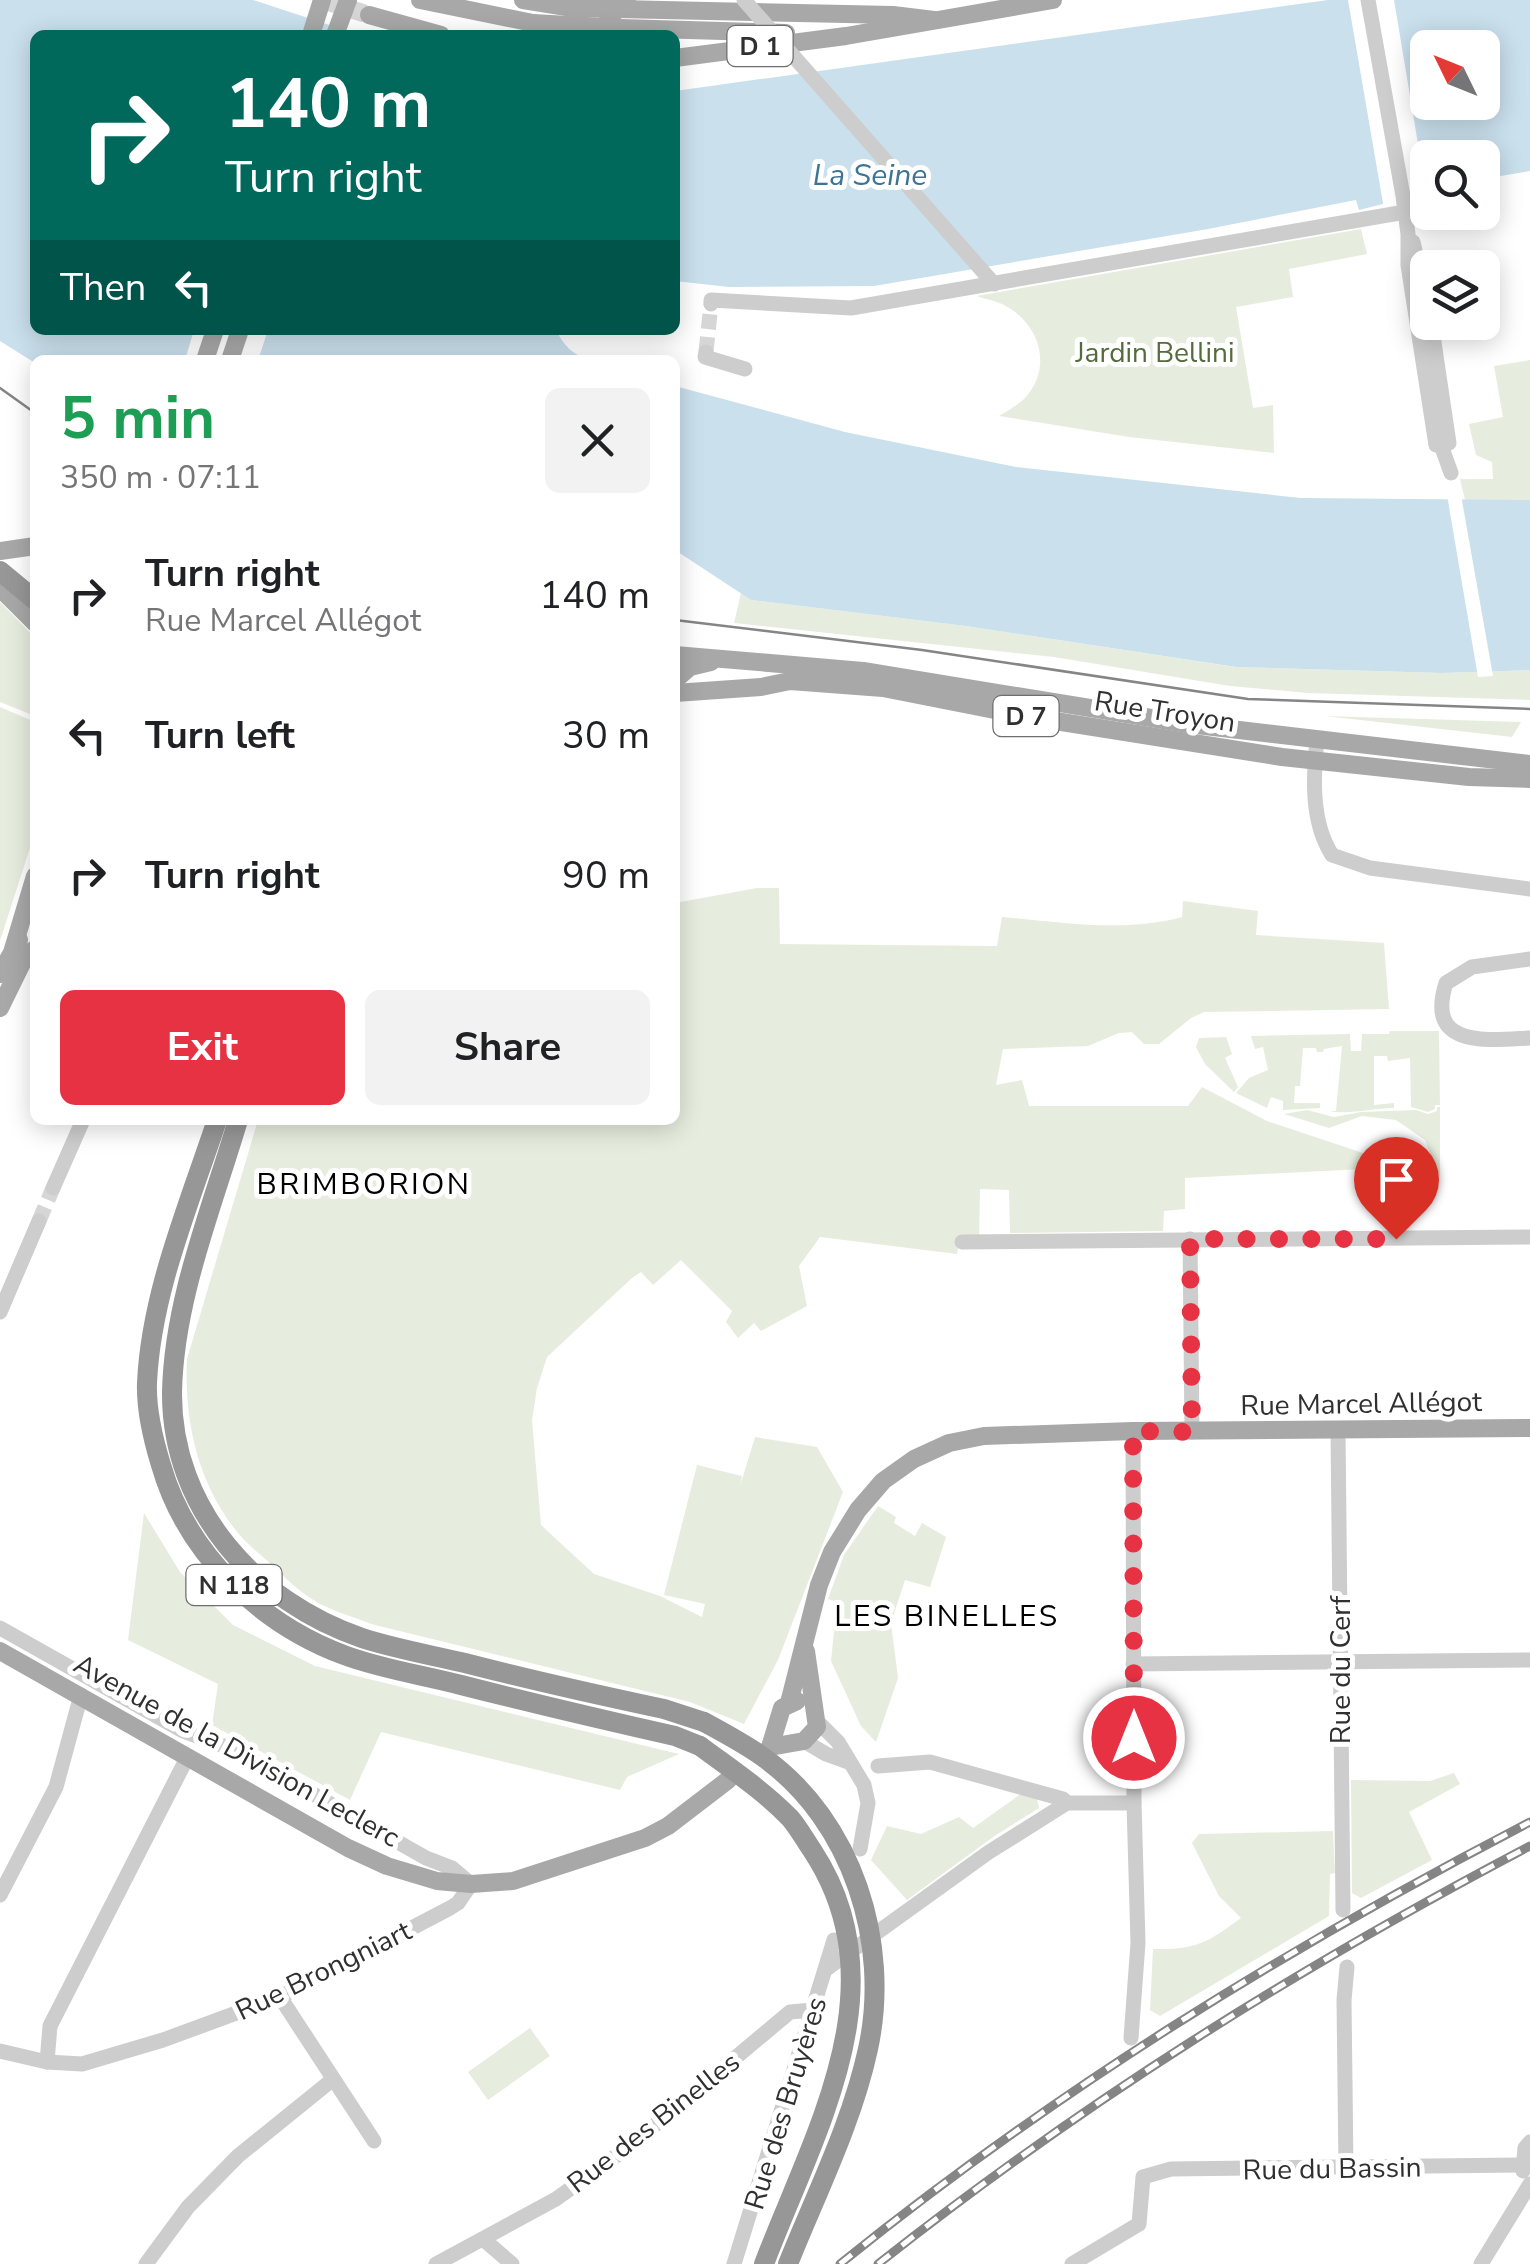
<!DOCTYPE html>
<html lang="en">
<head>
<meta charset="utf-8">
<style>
  body { margin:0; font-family:"Nunito Sans",sans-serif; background:#f2f2f2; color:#202124; height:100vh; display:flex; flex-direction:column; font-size:38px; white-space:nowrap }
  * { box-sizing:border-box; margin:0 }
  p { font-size:32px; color:#757577 }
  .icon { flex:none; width:55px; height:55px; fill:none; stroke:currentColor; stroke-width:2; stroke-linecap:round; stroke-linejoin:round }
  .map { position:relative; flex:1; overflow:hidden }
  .side { position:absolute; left:30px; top:355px; width:650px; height:770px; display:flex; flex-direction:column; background:#fff; border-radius:15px; box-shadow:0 5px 25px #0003 }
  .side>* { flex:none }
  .top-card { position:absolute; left:30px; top:30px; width:650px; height:305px; border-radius:15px; box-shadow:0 5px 25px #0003; background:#00695c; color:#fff; overflow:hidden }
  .needle { width:65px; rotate:313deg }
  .buttons { position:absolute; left:1410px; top:30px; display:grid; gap:20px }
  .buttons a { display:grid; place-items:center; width:90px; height:90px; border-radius:15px; background:#fff; box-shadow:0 5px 25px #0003; font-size:50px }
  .pin { position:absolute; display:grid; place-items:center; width:85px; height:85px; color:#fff; margin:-102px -42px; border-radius:50% 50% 50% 0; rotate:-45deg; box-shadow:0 0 10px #0007 }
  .pin .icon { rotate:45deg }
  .me { position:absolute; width:110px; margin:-55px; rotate:0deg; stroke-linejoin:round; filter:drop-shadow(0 0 8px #0008) }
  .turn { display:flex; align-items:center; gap:35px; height:210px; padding:0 30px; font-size:45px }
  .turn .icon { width:130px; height:130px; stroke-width:2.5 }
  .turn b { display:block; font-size:70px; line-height:85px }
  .then { display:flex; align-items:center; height:95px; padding:0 30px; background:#0003; gap:20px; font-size:38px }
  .round { display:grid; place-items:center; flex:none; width:105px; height:105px; border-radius:15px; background:#f2f2f2 }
  .headline { display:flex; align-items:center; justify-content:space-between; height:170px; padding:0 30px }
  h1 { font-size:60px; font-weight:700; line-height:75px; color:#1e9e55 }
  .button { display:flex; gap:20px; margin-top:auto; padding:20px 30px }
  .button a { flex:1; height:115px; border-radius:15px; background:#e73244; color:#fff; font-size:40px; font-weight:700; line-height:115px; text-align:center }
  .button a+a { background:#f2f2f2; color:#202124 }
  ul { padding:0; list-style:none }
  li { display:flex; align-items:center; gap:30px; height:140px; padding:0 30px }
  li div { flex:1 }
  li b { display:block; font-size:38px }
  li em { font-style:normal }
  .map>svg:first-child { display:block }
  .green { fill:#e6edde }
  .water { fill:#cae0ed; fill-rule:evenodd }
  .pier { fill:#fff }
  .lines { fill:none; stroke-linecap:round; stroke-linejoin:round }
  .minor-tunnel { stroke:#d6d6d6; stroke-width:15; stroke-dasharray:15 8; stroke-linecap:butt }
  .major-tunnel { stroke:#d6d6d6; stroke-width:18; stroke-dasharray:18 9; stroke-linecap:butt }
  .minor { stroke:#cdcdcd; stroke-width:15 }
  .major { stroke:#a8a8a8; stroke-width:18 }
  .highway { stroke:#979797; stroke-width:20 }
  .tram { stroke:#858585; stroke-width:2.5 }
  .rail-casing { stroke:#858585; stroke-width:9 }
  .rail { stroke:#fff; stroke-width:5; stroke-dasharray:15; stroke-linecap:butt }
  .minor-bridge { stroke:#cdcdcd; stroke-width:15 }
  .major-bridge { stroke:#a8a8a8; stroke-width:18 }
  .highway-bridge { stroke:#979797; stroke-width:20 }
  .route { stroke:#e73244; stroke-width:18; stroke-dasharray:0 32.4 }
  .labels { text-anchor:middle; stroke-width:10; stroke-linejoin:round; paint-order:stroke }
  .shield { fill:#fff; stroke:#6e6e6e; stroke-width:2.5 }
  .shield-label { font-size:25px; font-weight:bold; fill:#303030 }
  .park-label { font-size:28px; fill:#546c3c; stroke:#fff }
  .street-label { font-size:28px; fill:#303030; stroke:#fff }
  .water-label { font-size:30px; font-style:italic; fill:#3c7493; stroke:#fff }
  .neighbourhood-label { font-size:30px; letter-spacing:2.5px; fill:#000; stroke:#fff }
</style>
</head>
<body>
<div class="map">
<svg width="1530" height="2264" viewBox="0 0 1530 2264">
  <rect width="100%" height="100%" fill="#fff"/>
  <g class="green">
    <path d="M1361,229L1367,254L1289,269L1293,297L1236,307L1253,408L1273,405L1274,453L1129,437L999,416C1007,411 1018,405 1025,398C1053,367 1040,325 1006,306C997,301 986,299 976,296Z"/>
    <path d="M1530,360V500H1465L1460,479H1493L1492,462L1476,455L1469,424L1503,417L1494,366Z"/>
    <path d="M741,593L751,600L966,626L1235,667L1442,673L1530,670V700L1308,693L1230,686L1054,657L734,623Z"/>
    <path d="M0,602L35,638V716L0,702Z"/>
    <path d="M0,707L35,722V832L0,941Z"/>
    <path d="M1325,716L1521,722L1512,737Z"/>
    <path d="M757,888H779L780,944L997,946L1002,917C1062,922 1123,933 1182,917L1183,901L1258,911L1256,935L1384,943L1389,1009L1204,1012L1191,1018L1159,1044H1144L1132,1032L1119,1033L1088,1046L1003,1049L996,1085L1022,1080L1029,1106H1188L1202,1087L1267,1121L1381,1159L1382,1168L1185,1178V1209L1164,1211L1163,1231L1010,1233L1009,1190L980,1189L979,1242H959L957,1254L820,1237L799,1266L807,1306L761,1331L754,1323L738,1338L726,1322L732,1311L681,1260L653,1285L641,1272L632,1278L547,1357L537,1388L532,1420L541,1525L594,1574L660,1596L702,1617L705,1604L664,1595L697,1465L742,1476L740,1486L755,1437L817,1447L843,1492L778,1660L744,1724L690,1702L371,1624C354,1617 336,1612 320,1604C302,1594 287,1580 272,1565C261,1555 248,1545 238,1533C198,1484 184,1422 187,1359L258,1120H675V903Z"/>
    <path d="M1390,1031H1439L1440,1105H1435V1109L1428,1112L1411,1107L1410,1058L1388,1061L1387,1056H1374V1105L1394,1103V1108C1374,1108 1348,1115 1329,1111H1336L1342,1046L1324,1049L1323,1052H1317L1316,1048H1303L1300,1086H1295L1294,1103H1320V1108L1283,1110V1101L1271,1097L1267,1108L1236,1093L1249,1078L1268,1070L1263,1047L1255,1049L1251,1036L1350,1034L1351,1051H1361L1362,1034H1389Z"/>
    <path d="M1226,1037L1232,1054L1225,1058L1238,1087L1234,1092L1205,1064L1196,1047L1199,1038Z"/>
    <path d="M1437,1107H1440V1178L1425,1140L1396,1120L1362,1116L1329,1128L1284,1114L1307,1110L1334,1117L1361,1112L1416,1110L1428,1114L1437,1111Z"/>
    <path d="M878,1506L896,1517L894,1523L915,1536L922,1523L946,1537L930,1587L905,1580L891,1623L898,1678L876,1742L861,1726L831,1661L837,1602L828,1599L844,1555Z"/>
    <path d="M144,1513L180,1572L233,1625L315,1666L679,1754L627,1777L620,1790L381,1732L350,1800L212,1725L218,1684L128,1640Z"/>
    <path d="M1454,1773L1460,1784L1409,1812L1432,1860L1361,1898L1352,1893L1351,1780L1430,1781Z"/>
    <path d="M1025,1791L1036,1794L1039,1808L993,1837L907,1900L871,1860L887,1826L921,1834L959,1817L973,1828Z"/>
    <path d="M1333,1831L1335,1873L1330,1874L1329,1916L1160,2016L1150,2010L1153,1949C1196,1950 1207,1943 1241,1918L1219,1896L1192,1843L1199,1834Z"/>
    <path d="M530,2028L550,2056L488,2100L468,2072Z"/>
  </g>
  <g class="water">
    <path d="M0,0H253L360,35H35V330H556C564,346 573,355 590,360H35V363L0,341Z"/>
    <path d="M1328,0H1530V171L1483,179L1482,158H1428L1427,193L1359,210L1356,200L1208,229L874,286L729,287L675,281V91ZM1428,48H1482V102H1428Z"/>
    <path d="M675,386L845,432L1016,467L1301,498L1530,500V670L1442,673L1236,667L966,626L751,600L675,550Z"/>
  </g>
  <g class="pier">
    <path d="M1348,0H1394L1427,198L1384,209Z"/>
    <path d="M194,330H268L258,360H185Z"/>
    <path d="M1447,495H1461L1493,676L1478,677Z"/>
  </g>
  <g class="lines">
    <g class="minor-tunnel">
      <path d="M706,352L711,304"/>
      <path d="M39,1221L53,1188"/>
    </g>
    <path class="major-tunnel" d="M322,0L369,15"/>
    <g class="minor">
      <path d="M1368,0L1403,196L1408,234V265L1436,445H1441L1451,473"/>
      <path d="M1413,242L1428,304"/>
      <path d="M711,304V300L851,308L1405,212"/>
      <path d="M1431,322L1449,443L1441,445"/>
      <path d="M706,352L705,357L745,369"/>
      <path d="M1317,740C1313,778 1311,822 1332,855L1370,868L1530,889"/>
      <path d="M1530,959L1472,967L1446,983C1425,1049 1488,1040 1530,1038"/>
      <path d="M53,1188L83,1120"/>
      <path d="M1190,1239L1192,1432"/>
      <path d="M962,1242L1530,1237"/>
      <path d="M0,1312L39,1221"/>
      <path d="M1338,1430L1343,1910"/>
      <path d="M0,1628L183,1731L237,1751L426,1858L452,1868L471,1884L458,1903L450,1908L280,1997L163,2040L82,2064L47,2062L0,2051"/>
      <path d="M1133,1664L1530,1660"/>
      <path d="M818,1722L838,1742L864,1785L868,1803L860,1849"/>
      <path d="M804,1741L826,1754L848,1762"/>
      <path d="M878,1766L930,1762L1063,1799L1067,1803"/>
      <path d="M0,1895L56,1787L81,1695"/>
      <path d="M825,1970L989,1852L1067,1803H1134"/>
      <path d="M280,1997L374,2141"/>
      <path d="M1131,2038L1138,1943L1134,1803L1133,1431"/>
      <path d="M47,2062L50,2026L188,1756"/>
      <path d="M1346,2168L1344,2000L1347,1967"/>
      <path d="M1523,2171L1525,2148L1530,2142"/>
      <path d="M483,2239L512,2264"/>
      <path d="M146,2264L188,2207L238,2156L332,2080"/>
      <path d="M436,2264L556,2199L630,2146L790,2012L813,2010"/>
      <path d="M734,2264L834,1940"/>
      <path d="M1072,2264L1139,2224L1143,2177L1171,2169L1521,2165"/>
      <path d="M1481,2264L1530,2184"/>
    </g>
    <g class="major">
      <path d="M420,0L533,23"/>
      <path d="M523,0L573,8L893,15L934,20"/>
      <path d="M369,15L441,35"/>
      <path d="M621,28L786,33"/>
      <path d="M311,35L322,0"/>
      <path d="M335,35L348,0"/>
      <path d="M675,58L846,36L1053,0"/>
      <path d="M205,360L215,330"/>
      <path d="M230,360L240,330"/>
      <path d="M0,551L35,546"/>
      <path d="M0,588L35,623"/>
      <path d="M675,655L863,671L1188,724L1530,764"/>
      <path d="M675,680L690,667L711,662"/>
      <path d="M675,693L761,687L790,681L883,688L1030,717L1282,757L1469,777L1530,779"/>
      <path d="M13,949L35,876"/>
      <path d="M0,974L19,940"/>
      <path d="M0,1008L26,955L35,949"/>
      <path d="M0,1651L348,1848L387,1866L437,1881L471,1884L513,1881L645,1838L668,1826L728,1780"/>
      <path d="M789,1703L819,1585L832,1552L858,1510L883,1481L914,1459L949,1443L984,1436L1133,1431L1530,1428"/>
      <path d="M770,1747L804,1741L817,1727L806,1651"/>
      <path d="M770,1747L782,1708L797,1701"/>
    </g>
    <g class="highway">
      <path d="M0,571L35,600"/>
      <path d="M217,1120C189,1205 151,1293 147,1383C146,1411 153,1439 161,1465C186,1552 258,1623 344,1655C381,1669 423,1675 461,1685C532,1703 604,1720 675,1736L700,1746"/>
      <path d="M238,1120C212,1208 174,1299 172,1392C171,1509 256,1602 362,1638C396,1649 431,1655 465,1663C531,1680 598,1695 664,1709L704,1722"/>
    </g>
    <g class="tram">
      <path d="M0,388L35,413"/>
      <path d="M675,620L922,650L1248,699L1530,709"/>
    </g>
    <g class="rail-casing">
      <g id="rail">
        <path d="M840,2264C1056,2090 1285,1949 1530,1822"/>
        <path d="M878,2264C1086,2100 1296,1969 1530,1846"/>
      </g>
    </g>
    <use href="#rail" class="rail"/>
    <path class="minor-bridge" d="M744,0L994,284"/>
    <g class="major-bridge">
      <path d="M608,19L627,0"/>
      <path d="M533,23L621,28"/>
    </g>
    <g class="highway-bridge">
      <path d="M704,1722C724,1733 745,1744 763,1757C853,1821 891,1944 868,2049C852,2123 816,2194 788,2264"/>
      <path d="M700,1746C731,1769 764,1791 790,1818C798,1827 805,1840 812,1850C902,1986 814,2132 764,2264"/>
    </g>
  </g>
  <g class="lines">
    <path class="route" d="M1134,1738L1133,1431L1192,1432L1190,1239H1396"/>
  </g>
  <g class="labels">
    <g class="shield">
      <rect x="727.5" y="26" width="65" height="40" rx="8"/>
      <rect x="993.5" y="696" width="65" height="40" rx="8"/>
      <rect x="186.5" y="1565" width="95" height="40" rx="8"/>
    </g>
    <g class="shield-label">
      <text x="760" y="55">D 1</text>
      <text x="1026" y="725">D 7</text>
      <text x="234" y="1594">N 118</text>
    </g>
    <g class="park-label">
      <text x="1155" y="362">Jardin Bellini</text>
    </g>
    <g class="street-label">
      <text transform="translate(1165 711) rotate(9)" y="10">Rue Troyon</text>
      <text transform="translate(1361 1403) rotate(-1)" y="10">Rue Marcel Allégot</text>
      <text transform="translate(1340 1670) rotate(-90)" y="10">Rue du Cerf</text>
      <text transform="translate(237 1750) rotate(29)" y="10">Avenue de la Division Leclerc</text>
      <text transform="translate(323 1970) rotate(-26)" y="10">Rue Brongniart</text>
      <text transform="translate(785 2103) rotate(-73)" y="10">Rue des Bruyères</text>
      <text transform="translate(653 2122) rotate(-38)" y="10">Rue des Binelles</text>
      <text transform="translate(1332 2168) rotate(-1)" y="10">Rue du Bassin</text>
    </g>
    <g class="water-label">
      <text x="870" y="185">La Seine</text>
    </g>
    <g class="neighbourhood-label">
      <text x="364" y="1194">BRIMBORION</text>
      <text x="947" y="1626">LES BINELLES</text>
    </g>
  </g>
</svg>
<div class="buttons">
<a><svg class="needle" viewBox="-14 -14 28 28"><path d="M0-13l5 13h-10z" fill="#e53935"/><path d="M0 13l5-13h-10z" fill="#757577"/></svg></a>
<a><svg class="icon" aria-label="search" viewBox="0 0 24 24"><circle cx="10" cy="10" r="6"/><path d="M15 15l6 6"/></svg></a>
<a><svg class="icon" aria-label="layers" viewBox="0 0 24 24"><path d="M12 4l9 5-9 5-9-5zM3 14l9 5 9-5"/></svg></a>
</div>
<div class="pin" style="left:1396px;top:1239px;background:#d93025"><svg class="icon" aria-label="arrive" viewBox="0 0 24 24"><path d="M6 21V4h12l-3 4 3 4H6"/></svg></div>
<svg class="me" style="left:1134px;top:1738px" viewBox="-20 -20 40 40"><circle r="17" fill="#e73244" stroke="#fff" stroke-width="3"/><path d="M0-11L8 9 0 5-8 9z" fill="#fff"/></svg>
<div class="top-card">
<div class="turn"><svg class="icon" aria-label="right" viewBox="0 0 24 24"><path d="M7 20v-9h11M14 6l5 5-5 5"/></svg><div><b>140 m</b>Turn right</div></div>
<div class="then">Then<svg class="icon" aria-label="left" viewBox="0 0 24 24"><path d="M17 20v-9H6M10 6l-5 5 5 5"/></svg></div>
</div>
<section class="side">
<div class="headline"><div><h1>5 min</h1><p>350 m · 07:11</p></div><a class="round"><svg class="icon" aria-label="close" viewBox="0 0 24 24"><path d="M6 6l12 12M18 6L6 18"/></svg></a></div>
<ul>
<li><svg class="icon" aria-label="right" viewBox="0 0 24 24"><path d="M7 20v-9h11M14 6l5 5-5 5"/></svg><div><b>Turn right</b><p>Rue Marcel Allégot</p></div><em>140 m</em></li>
<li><svg class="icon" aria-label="left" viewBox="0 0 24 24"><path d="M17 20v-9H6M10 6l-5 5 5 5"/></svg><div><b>Turn left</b></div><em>30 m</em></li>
<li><svg class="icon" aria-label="right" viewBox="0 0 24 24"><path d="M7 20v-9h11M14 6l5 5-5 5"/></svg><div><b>Turn right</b></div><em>90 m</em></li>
</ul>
<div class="button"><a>Exit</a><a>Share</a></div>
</section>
</div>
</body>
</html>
